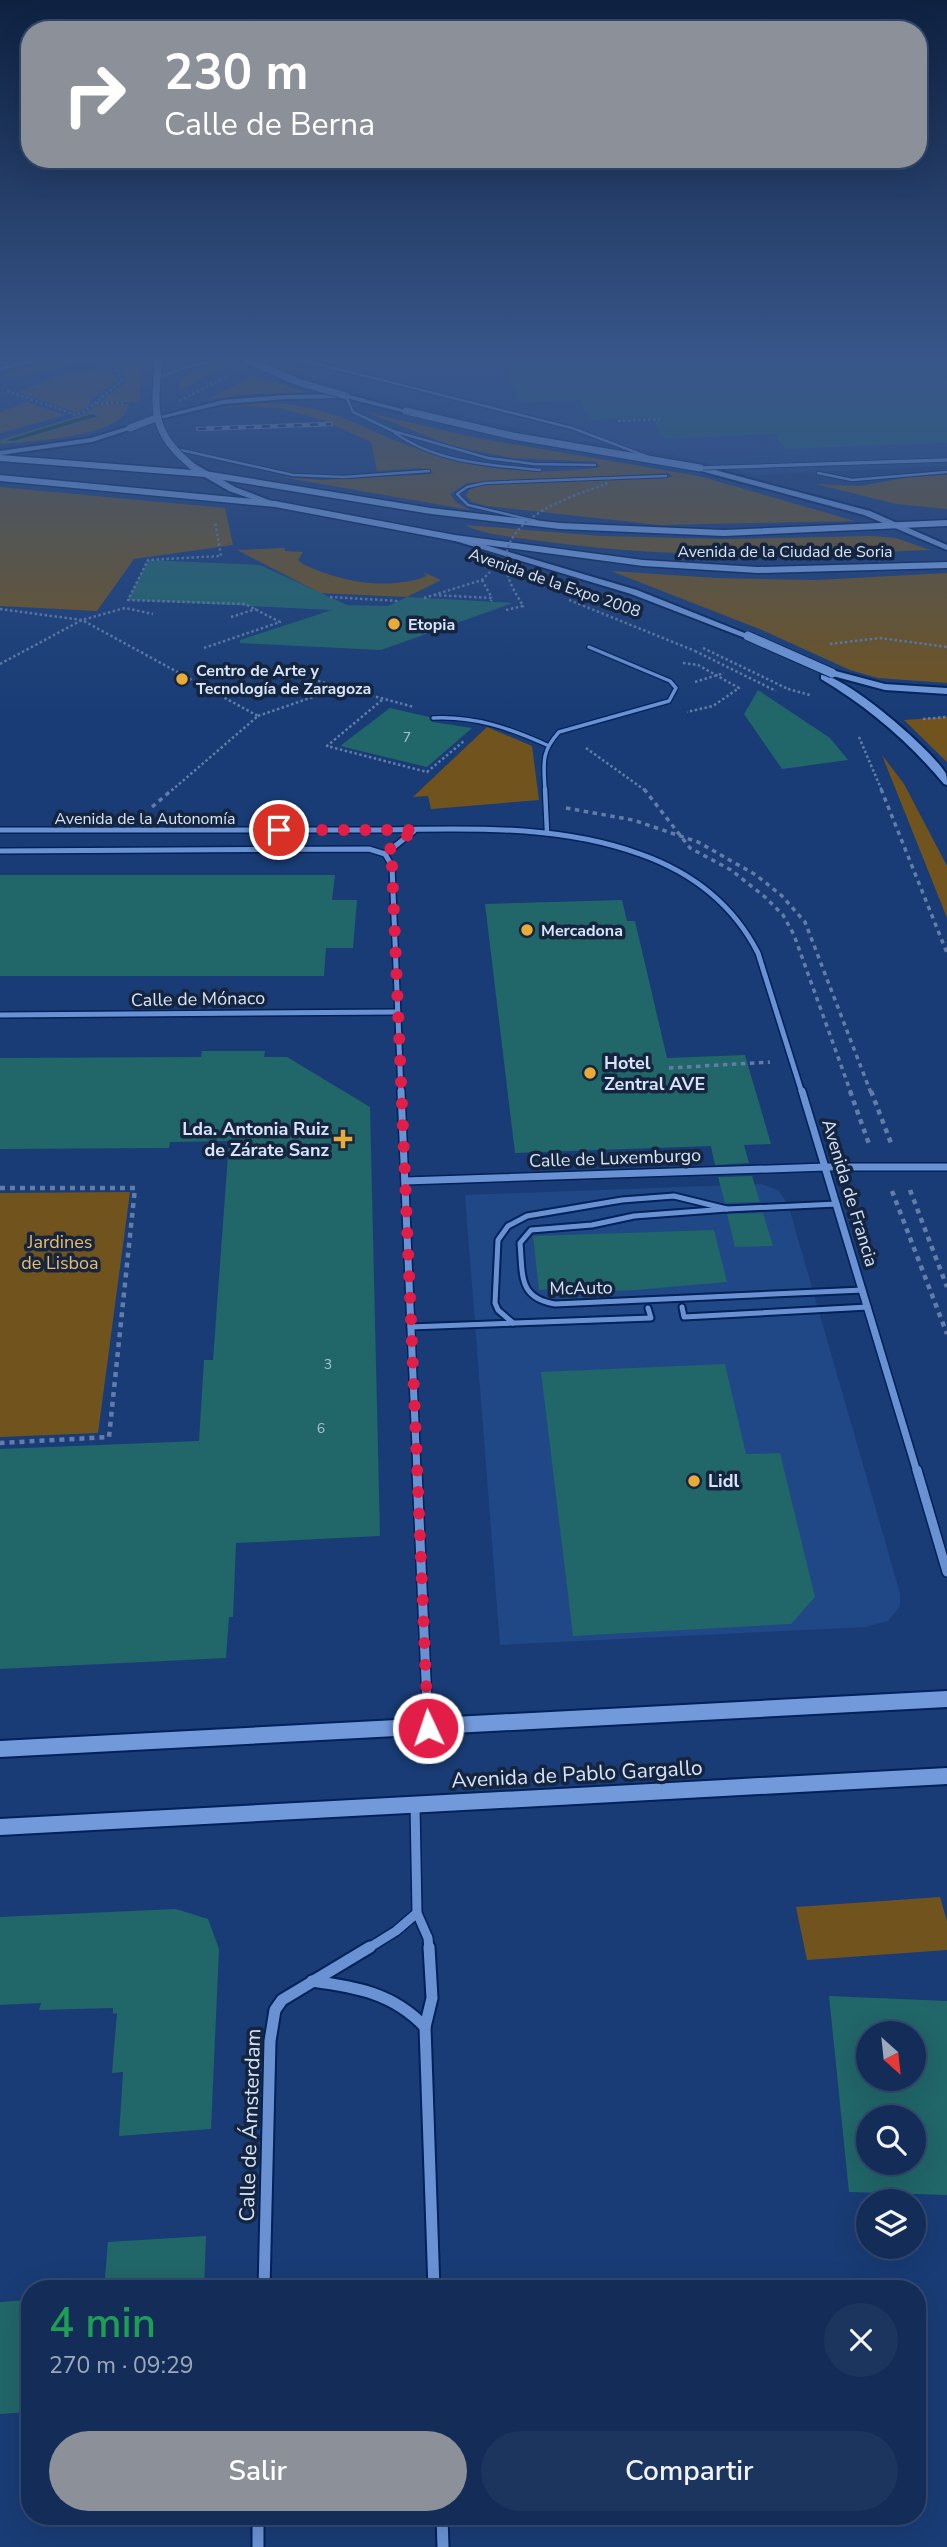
<!DOCTYPE html>
<html lang="es">
<head>
<meta charset="utf-8">
<style>
  body { margin:0; font-family:"Nunito Sans",sans-serif; background:#1c355e; color:#f1f3f6; height:100vh; display:flex; flex-direction:column; font-size:26px; white-space:nowrap }
  * { box-sizing:border-box; margin:0 }
  p { font-size:23px; color:#9da8ba }
  .icon { flex:none; width:38px; height:38px; fill:none; stroke:currentColor; stroke-width:2; stroke-linecap:round; stroke-linejoin:round }
  .map { position:relative; flex:1; overflow:hidden }
  .side { position:absolute; left:21px; top:2280px; width:905px; height:245px; display:flex; flex-direction:column; background:#132d58; border-radius:28px; box-shadow:0 7px 28px #0002,0 0 0 2px #32496e }
  .side>* { flex:none }
  .banner { position:absolute; left:21px; top:21px; width:906px; height:147px; border-radius:28px; box-shadow:0 7px 28px #0002,0 0 0 2px #32496e; background:#8c9099; color:#fff; overflow:hidden }
  .needle { width:46px; rotate:153deg }
  .tools { position:absolute; left:856px; top:2021px; display:grid; gap:14px }
  .tools a { display:grid; place-items:center; width:70px; height:70px; border-radius:50%; background:#132d58; box-shadow:0 7px 28px #0002,0 0 0 2px #32496e; font-size:35px }
  .pin { position:absolute; display:grid; place-items:center; width:60px; height:60px; color:#fff; margin:-30px; border:4px solid #fff; border-radius:50%; box-shadow:0 2px 7px #0007 }
  .me { position:absolute; width:77px; margin:-38px; rotate:357deg; stroke-linejoin:round; filter:drop-shadow(0 0 5px #0008) }
  .turn { display:flex; align-items:center; gap:24px; height:147px; padding:0 28px; font-size:32px }
  .turn .icon { width:91px; height:91px; stroke-width:2.5 }
  .turn b { display:block; font-size:49px; line-height:60px }
  .round { display:grid; place-items:center; flex:none; width:74px; height:74px; border-radius:37px; background:#1c355e }
  .headline { display:flex; align-items:center; justify-content:space-between; height:119px; padding:0 28px }
  h1 { font-size:42px; font-weight:600; line-height:52px; color:#1e9e55 }
  .cta { display:flex; gap:14px; margin-top:auto; padding:14px 28px }
  .cta a { flex:1; height:80px; border-radius:42px; background:#8c9099; color:#fff; font-size:28px; font-weight:600; line-height:80px; text-align:center }
  .cta a+a { background:#1c355e; color:#f1f3f6 }
  .map>svg:first-child { display:block }
  .built { fill:#204786 }
  .green { fill:#71541d }
  .water { fill:#103405; stroke:#4c694e; stroke-width:2 }
  .building { fill:#216669; fill-rule:evenodd }
  .lines { fill:none; stroke-linecap:round; stroke-linejoin:round }
  .lane-far3-casing { stroke:#002158; stroke-width:4.5 }
  .lane-far2-casing { stroke:#002158; stroke-width:6 }
  .lane-far1-casing { stroke:#002158; stroke-width:7 }
  .lane-casing { stroke:#002158; stroke-width:9 }
  .street-far4-casing { stroke:#002158; stroke-width:5 }
  .street-far3-casing { stroke:#002158; stroke-width:8 }
  .street-far2-casing { stroke:#002158; stroke-width:10 }
  .street-far1-casing { stroke:#002158; stroke-width:12 }
  .street-casing { stroke:#002158; stroke-width:15 }
  .secondary-casing { stroke:#002158; stroke-width:4 }
  .primary-casing { stroke:#002158; stroke-width:3 }
  .path-far2 { stroke:#627da9; stroke-width:2.5; stroke-dasharray:2.5 2.5; stroke-linecap:butt }
  .path-far1 { stroke:#627da9; stroke-width:3.5; stroke-dasharray:4.5 4.5; stroke-linecap:butt }
  .path { stroke:#627da9; stroke-width:4.5; stroke-dasharray:5 5; stroke-linecap:butt }
  .lane-far3 { stroke:#6a92d3; stroke-width:2.5 }
  .lane-far2 { stroke:#6a92d3; stroke-width:3.5 }
  .lane-far1 { stroke:#6a92d3; stroke-width:4.5 }
  .lane { stroke:#6a92d3; stroke-width:5 }
  .street-far4 { stroke:#6a92d3; stroke-width:3.5 }
  .street-far3 { stroke:#6a92d3; stroke-width:5 }
  .street-far2 { stroke:#6a92d3; stroke-width:7 }
  .street-far1 { stroke:#6a92d3; stroke-width:9 }
  .street { stroke:#6a92d3; stroke-width:11 }
  .secondary { fill:#729adb; fill-rule:evenodd }
  .primary { fill:#7aa3e3; fill-rule:evenodd }
  .rail-casing { stroke:#7790b7; stroke-width:4.5 }
  .rail { stroke:#15253f; stroke-width:2.5; stroke-dasharray:8; stroke-linecap:butt }
  .lane-bridge-casing { stroke:#002158; stroke-width:4.5; stroke-linecap:butt }
  .street-bridge-casing { stroke:#002158; stroke-width:5; stroke-linecap:butt }
  .secondary-bridge-far1-casing { stroke:#002158; stroke-width:9; stroke-linecap:butt }
  .secondary-bridge-casing { stroke:#002158; stroke-width:11; stroke-linecap:butt }
  .path-bridge { stroke:#627da9; stroke-width:2.5; stroke-dasharray:2.5 2.5; stroke-linecap:butt }
  .lane-bridge { stroke:#6a92d3; stroke-width:2.5 }
  .street-bridge { stroke:#6a92d3; stroke-width:3.5 }
  .secondary-bridge-far1 { stroke:#729adb; stroke-width:7 }
  .secondary-bridge { stroke:#729adb; stroke-width:9 }
  .route { stroke:#e11d48; stroke-width:12; stroke-dasharray:0 21.6 }
  .poi-dot { fill:#e8ab37; stroke:#15253f; stroke-width:2.5 }
  .labels { text-anchor:middle; stroke-width:7; stroke-linejoin:round; paint-order:stroke }
  .number-label { font-size:14px; fill:#aac4d5 }
  .far-street-label { font-size:16px; fill:#d7e4f9; stroke:#15253f }
  .far-poi-label { font-size:16px; font-weight:bold; fill:#d7e4f9; stroke:#15253f; text-anchor:start }
  .street-label { font-size:18px; fill:#d7e4f9; stroke:#15253f }
  .poi-label { font-size:18px; font-weight:bold; fill:#d7e4f9; stroke:#15253f; text-anchor:start }
  .park-label { font-size:18px; fill:#ecbc6b; stroke:#15253f }
  .near-street-label { font-size:21px; fill:#d7e4f9; stroke:#15253f }
</style>
</head>
<body>
<div class="map">
<svg width="947" height="2547" viewBox="0 0 947 2547">
  <rect width="100%" height="100%" fill="#193c76"/>
  <g class="built">
    <path d="M307,359H947V466L756,475L674,455L548,436L318,381L304,374Z"/>
    <path d="M761,1184L778,1190L788,1204L900,1593V1606L888,1621L865,1627L500,1645L465,1195Z"/>
  </g>
  <g class="green">
    <path d="M54,359H100L98,362C64,365 37,375 2,378L12,370Z"/>
    <path d="M116,359H144L139,402H100L126,382Z"/>
    <path d="M225,362L234,365L223,367L179,391L180,380L197,369Z"/>
    <path d="M113,368L112,373L118,377V381L92,399L88,407L77,413L18,392L70,372Z"/>
    <path d="M254,375L307,393L250,394L207,400Z"/>
    <path d="M27,402L66,415L0,433V412Z"/>
    <path d="M257,403C331,401 364,432 430,453C484,471 543,476 600,467L596,462L512,458L454,447L366,412L477,438L699,476L855,521L659,525L487,506L472,502L466,496L469,490L481,485L672,477L669,473L467,483L450,494L457,503L470,510L281,477L322,480L434,474L421,468L377,471L371,442L319,419L279,408L244,406L209,410Z"/>
    <path d="M100,404H129C126,437 27,442 0,444V441L14,442L91,413L82,414Z"/>
    <path d="M947,475V509L896,504L816,484L861,486L913,476Z"/>
    <path d="M0,487L225,508L233,545L134,559L97,611L0,606Z"/>
    <path d="M465,525L602,536L723,539L872,536L896,538L930,550C802,556 676,559 548,542C526,539 483,535 465,525Z"/>
    <path d="M285,548V551L303,552L298,560L303,564C340,582 387,591 427,576L423,572L441,580L407,597L320,593L237,550Z"/>
    <path d="M611,571L717,578L816,580L947,573V683L878,678L850,670L762,630Z"/>
    <path d="M947,717V762L904,720Z"/>
    <path d="M487,727L532,746L539,800L431,809L428,796L413,797Z"/>
    <path d="M882,755L904,784L947,866V918Z"/>
    <path d="M130,1192L98,1433L0,1437V1193Z"/>
    <path d="M940,1897L947,1921V1950L807,1960L796,1907Z"/>
  </g>
  <path class="water" d="M91,413L102,416L14,442L0,441Z"/>
  <g class="building">
    <path d="M501,359H947V443L786,449L775,434L664,439L651,418L590,420L580,400L519,402Z"/>
    <path d="M148,560L260,565L347,605L388,606L407,597L513,603L381,650L240,643V640L332,610L128,600Z"/>
    <path d="M758,690L830,738L848,760L782,769L744,714Z"/>
    <path d="M390,708L429,717L432,722L472,728L427,767L340,746Z"/>
    <path d="M0,875H335L332,900H357L353,948H326L324,976H0Z"/>
    <path d="M622,900L627,921H635L667,1058L745,1055L771,1144L744,1145L749,1163L715,1165L711,1146L515,1153L485,904Z"/>
    <path d="M202,1051H265L264,1057H287L370,1107L380,1536L236,1543L233,1617H229L226,1658L0,1669V1449L199,1441L204,1360H213L229,1141L170,1142L169,1148L0,1149V1058L201,1057Z"/>
    <path d="M752,1176L760,1202L725,1203L718,1177Z"/>
    <path d="M763,1213L773,1246L735,1247L727,1214Z"/>
    <path d="M714,1230L727,1282L635,1290L567,1293V1288L539,1290L533,1236Z"/>
    <path d="M725,1364L746,1454L780,1453L815,1597L791,1624L573,1636L541,1372Z"/>
    <path d="M176,1909L208,1919L219,1949L211,2129L119,2136L123,2072L112,2073L117,2013L113,2014V2008L39,2010L41,2003L0,2005V1917Z"/>
    <path d="M829,1996L947,2001V2195L849,2192ZM868,2034H914V2079H868ZM868,2118H914V2163H868Z"/>
    <path d="M206,2236L204,2289H104L108,2242Z"/>
    <path d="M30,2300V2412L0,2414V2302Z"/>
  </g>
  <g class="lines">
    <g class="lane-far3-casing">
      <g id="lane-far3">
        <path d="M158,378L186,367L226,359"/>
        <path d="M393,431L488,458L534,464L595,465"/>
        <path d="M395,433C437,463 491,465 540,470"/>
        <path d="M172,448L293,475L344,477L429,471"/>
        <path d="M818,473L852,480L947,472"/>
        <path d="M536,521L468,505L457,494L467,487L485,483L666,476"/>
      </g>
    </g>
    <g class="lane-far2-casing">
      <g id="lane-far2">
        <path d="M433,718C475,716 509,728 547,745"/>
        <path d="M545,791C544,764 540,753 559,732L669,701L676,688L670,681L589,647"/>
      </g>
    </g>
    <g class="lane-far1-casing">
      <path id="lane-far1" d="M545,789L547,832"/>
    </g>
    <g class="lane-casing">
      <g id="lane">
        <path d="M727,1209L634,1216L592,1225L531,1230L520,1243C523,1275 518,1298 555,1304L863,1290"/>
        <path d="M682,1307L684,1317L868,1307"/>
        <path d="M513,1323L498,1310L495,1303L498,1240L508,1226L527,1216L622,1200L674,1196L727,1209L837,1204"/>
        <path d="M410,1327L651,1318L648,1308"/>
      </g>
    </g>
    <g class="street-far4-casing">
      <path id="street-far4" d="M0,369L41,359"/>
    </g>
    <g class="street-far3-casing">
      <g id="street-far3">
        <path d="M0,830C119,830 237,830 356,830C450,830 549,821 640,854C691,872 733,904 758,953L802,1093"/>
        <path d="M0,851L369,849L385,854"/>
        <path d="M385,854L392,866L401,1093"/>
        <path d="M385,854L414,831"/>
        <path d="M0,1015L397,1012"/>
      </g>
    </g>
    <g class="street-far2-casing">
      <g id="street-far2">
        <path d="M401,1091L417,1472"/>
        <path d="M802,1091L917,1472"/>
        <path d="M405,1181L826,1167H947"/>
      </g>
    </g>
    <g class="street-far1-casing">
      <g id="street-far1">
        <path d="M417,1470L428,1726"/>
        <path d="M917,1470L947,1572"/>
        <path d="M415,1805L417,1913L428,1938L429,1949"/>
        <path d="M367,1949L396,1931L417,1913"/>
      </g>
    </g>
    <g class="street-casing">
      <g id="street">
        <path d="M429,1947L432,1998L425,2027L434,2289"/>
        <path d="M312,1981C356,1987 393,1993 425,2027"/>
        <path d="M264,2289L270,2041L275,2010L282,2000L370,1947"/>
        <path d="M258,2516V2547"/>
        <path d="M442,2516L443,2547"/>
      </g>
    </g>
    <g class="secondary-casing">
      <g id="secondary">
        <path d="M346,394L409,411L406,413L346,398L286,399L223,404L156,420L153,418L223,400L286,395Z"/>
        <path d="M130,426L132,429L92,442L0,455V451L91,438Z"/>
        <path d="M189,464H195L235,487L279,504L272,506L229,491L189,468Z"/>
        <path d="M700,466L870,511L947,545V550L864,515L697,470Z"/>
        <path d="M455,536L637,590L752,636L745,638L631,594L452,540V536Z"/>
        <path d="M832,670L885,684L947,688V694L885,690L829,675L828,673Z"/>
        <path d="M821,675C844,674 935,752 946,774C947,777 947,781 947,785L944,784C908,741 868,707 821,679Z"/>
        <path d="M947,1691V1707L0,1757V1741Z"/>
        <path d="M947,1768V1784L0,1835V1819Z"/>
      </g>
    </g>
    <g class="primary-casing">
      <g id="primary">
        <path d="M0,455L205,471L431,508L560,523L724,530L947,520V526L724,536L560,529L431,514L205,477L0,461Z"/>
        <path d="M0,475L275,501L455,535L643,560L758,567L947,562V568L758,573L643,566L455,541L275,507L0,481Z"/>
      </g>
    </g>
    <g class="path-far2">
      <path d="M7,391L76,415C94,407 106,393 122,381L116,368"/>
      <path d="M96,403H123"/>
      <path d="M618,421L663,419"/>
      <path d="M482,580L492,598"/>
      <path d="M434,595L492,598L491,601"/>
      <path d="M330,597L399,601"/>
      <path d="M424,598L482,580L490,572"/>
      <path d="M569,600L695,651"/>
      <path d="M0,609L82,620L258,716L171,791"/>
      <path d="M231,617L256,609"/>
      <path d="M830,644L880,638L947,647"/>
      <path d="M204,648L280,622L245,604L128,600L148,560L221,556L215,521"/>
      <path d="M683,663L698,665L739,688L713,706L687,712"/>
      <path d="M0,664L82,620L125,608L153,614"/>
      <path d="M318,681L414,707"/>
      <path d="M695,682L724,673"/>
      <path d="M788,689L810,695"/>
      <path d="M382,700L327,746L427,772L464,741"/>
      <path d="M258,716L339,688"/>
      <path d="M923,719L946,717"/>
      <path d="M859,737L882,791"/>
      <path d="M586,748L646,791"/>
    </g>
    <g class="path-far1">
      <path d="M644,789L690,848L731,870L765,897L783,915L794,935L851,1093"/>
      <path d="M881,789L947,953"/>
      <path d="M152,807L173,789"/>
      <path d="M566,808L633,820L698,842L756,875L782,896L805,922L871,1093"/>
      <path d="M669,1068L770,1062"/>
    </g>
    <g class="path">
      <path d="M850,1091L869,1144"/>
      <path d="M871,1091L891,1143"/>
      <path d="M0,1188H135L109,1437L0,1443"/>
      <path d="M910,1190L947,1287"/>
      <path d="M892,1191L947,1334"/>
    </g>
    <use href="#lane-far3" class="lane-far3"/>
    <use href="#lane-far2" class="lane-far2"/>
    <use href="#lane-far1" class="lane-far1"/>
    <use href="#lane" class="lane"/>
    <use href="#street-far4" class="street-far4"/>
    <use href="#street-far3" class="street-far3"/>
    <use href="#street-far2" class="street-far2"/>
    <use href="#street-far1" class="street-far1"/>
    <use href="#street" class="street"/>
    <use href="#secondary" class="secondary"/>
    <use href="#primary" class="primary"/>
    <g class="rail-casing">
      <path id="rail" d="M198,429L331,424"/>
    </g>
    <use href="#rail" class="rail"/>
    <g class="lane-bridge-casing">
      <g id="lane-bridge">
        <path d="M298,359L572,428L651,458"/>
        <path d="M346,396L353,412L393,431"/>
      </g>
    </g>
    <g class="street-bridge-casing">
      <path id="street-bridge" d="M700,468L947,460"/>
    </g>
    <g class="secondary-bridge-far1-casing">
      <g id="secondary-bridge-far1">
        <path d="M159,359C154,409 150,432 192,466"/>
        <path d="M245,359L298,382L346,396"/>
        <path d="M406,411L513,436L700,468"/>
        <path d="M130,428L156,418"/>
      </g>
    </g>
    <g class="secondary-bridge-casing">
      <path id="secondary-bridge" d="M748,636L832,673"/>
    </g>
    <g class="path-bridge">
      <path d="M179,401L230,375"/>
      <path d="M506,610L523,606C517,595 509,584 507,571C496,519 570,497 606,484L610,475"/>
      <path d="M703,648L788,689"/>
      <path d="M695,651L776,691"/>
    </g>
    <use href="#lane-bridge" class="lane-bridge"/>
    <use href="#street-bridge" class="street-bridge"/>
    <use href="#secondary-bridge-far1" class="secondary-bridge-far1"/>
    <use href="#secondary-bridge" class="secondary-bridge"/>
  </g>
  <linearGradient id="sky" x2="0" y2="1"><stop stop-color="#0e2141"/><stop offset="0.5" stop-color="#38568a"/><stop offset="1" stop-color="#38568a" stop-opacity="0"/></linearGradient>
  <rect width="947" height="716" fill="url(#sky)"/>
  <g class="lines">
    <path class="route" d="M279,830H418L400,839L385,854L392,866L428,1728"/>
  </g>
  <g class="poi-dot">
    <circle cx="394" cy="624" r="7"/>
    <circle cx="182" cy="679" r="7"/>
    <circle cx="527" cy="930" r="7"/>
    <circle cx="590" cy="1073" r="7"/>
    <path d="M339.5 1128.5h7v7h7v7h-7v7h-7v-7h-7v-7h7z"/>
    <circle cx="694" cy="1481" r="7"/>
  </g>
  <g class="labels">
    <g class="number-label">
      <text x="407" y="742">7</text>
      <text x="328" y="1369">3</text>
      <text x="321" y="1433">6</text>
    </g>
    <g class="far-street-label">
      <text x="785" y="557">Avenida de la Ciudad de Soria</text>
      <text transform="translate(555 582) rotate(19)" y="6">Avenida de la Expo 2008</text>
      <text x="145" y="824">Avenida de la Autonomía</text>
    </g>
    <g class="far-poi-label">
      <text x="408" y="630">Etopia</text>
      <text x="196" y="676">Centro de Arte y<tspan x="196" dy="18">Tecnología de Zaragoza</tspan></text>
      <text x="541" y="936">Mercadona</text>
    </g>
    <g class="street-label">
      <text transform="translate(198 999) rotate(-1)" y="6">Calle de Mónaco</text>
      <text transform="translate(615 1158) rotate(-2)" y="6">Calle de Luxemburgo</text>
      <text transform="translate(850 1193) rotate(73)" y="6">Avenida de Francia</text>
      <text transform="translate(581 1288) rotate(-1)" y="6">McAuto</text>
    </g>
    <g class="poi-label">
      <text x="604" y="1069">Hotel<tspan x="604" dy="21">Zentral AVE</tspan></text>
      <text x="329" y="1135" text-anchor="end">Lda. Antonia Ruiz<tspan x="329" dy="21">de Zárate Sanz</tspan></text>
      <text x="708" y="1487">Lidl</text>
    </g>
    <g class="park-label">
      <text x="60" y="1248">Jardines<tspan x="60" dy="21">de Lisboa</tspan></text>
    </g>
    <g class="near-street-label">
      <text transform="translate(577 1774) rotate(-3)" y="7">Avenida de Pablo Gargallo</text>
      <text transform="translate(250 2125) rotate(-88)" y="7">Calle de Ámsterdam</text>
    </g>
  </g>
</svg>
<div class="tools">
<a><svg class="needle" viewBox="-14 -14 28 28"><path d="M0-13l5 13h-10z" fill="#e53935"/><path d="M0 13l5-13h-10z" fill="#9da8ba"/></svg></a>
<a><svg class="icon" aria-label="search" viewBox="0 0 24 24"><circle cx="10" cy="10" r="6"/><path d="M15 15l6 6"/></svg></a>
<a><svg class="icon" aria-label="layers" viewBox="0 0 24 24"><path d="M12 4l9 5-9 5-9-5zM3 14l9 5 9-5"/></svg></a>
</div>
<div class="pin" style="left:279px;top:830px;background:#d93025"><svg class="icon" aria-label="arrive" viewBox="0 0 24 24"><path d="M6 21V4h12l-3 4 3 4H6"/></svg></div>
<svg class="me" style="left:428px;top:1728px" viewBox="-20 -20 40 40"><circle r="17" fill="#e11d48" stroke="#fff" stroke-width="3"/><path d="M0-11L8 9 0 5-8 9z" fill="#fff"/></svg>
<div class="banner">
<div class="turn"><svg class="icon" aria-label="right" viewBox="0 0 24 24"><path d="M7 20v-9h11M14 6l5 5-5 5"/></svg><div><b>230 m</b>Calle de Berna</div></div>
</div>
<section class="side">
<div class="headline"><div><h1>4 min</h1><p>270 m · 09:29</p></div><a class="round"><svg class="icon" aria-label="close" viewBox="0 0 24 24"><path d="M6 6l12 12M18 6L6 18"/></svg></a></div>
<div class="cta"><a>Salir</a><a>Compartir</a></div>
</section>
</div>
</body>
</html>
